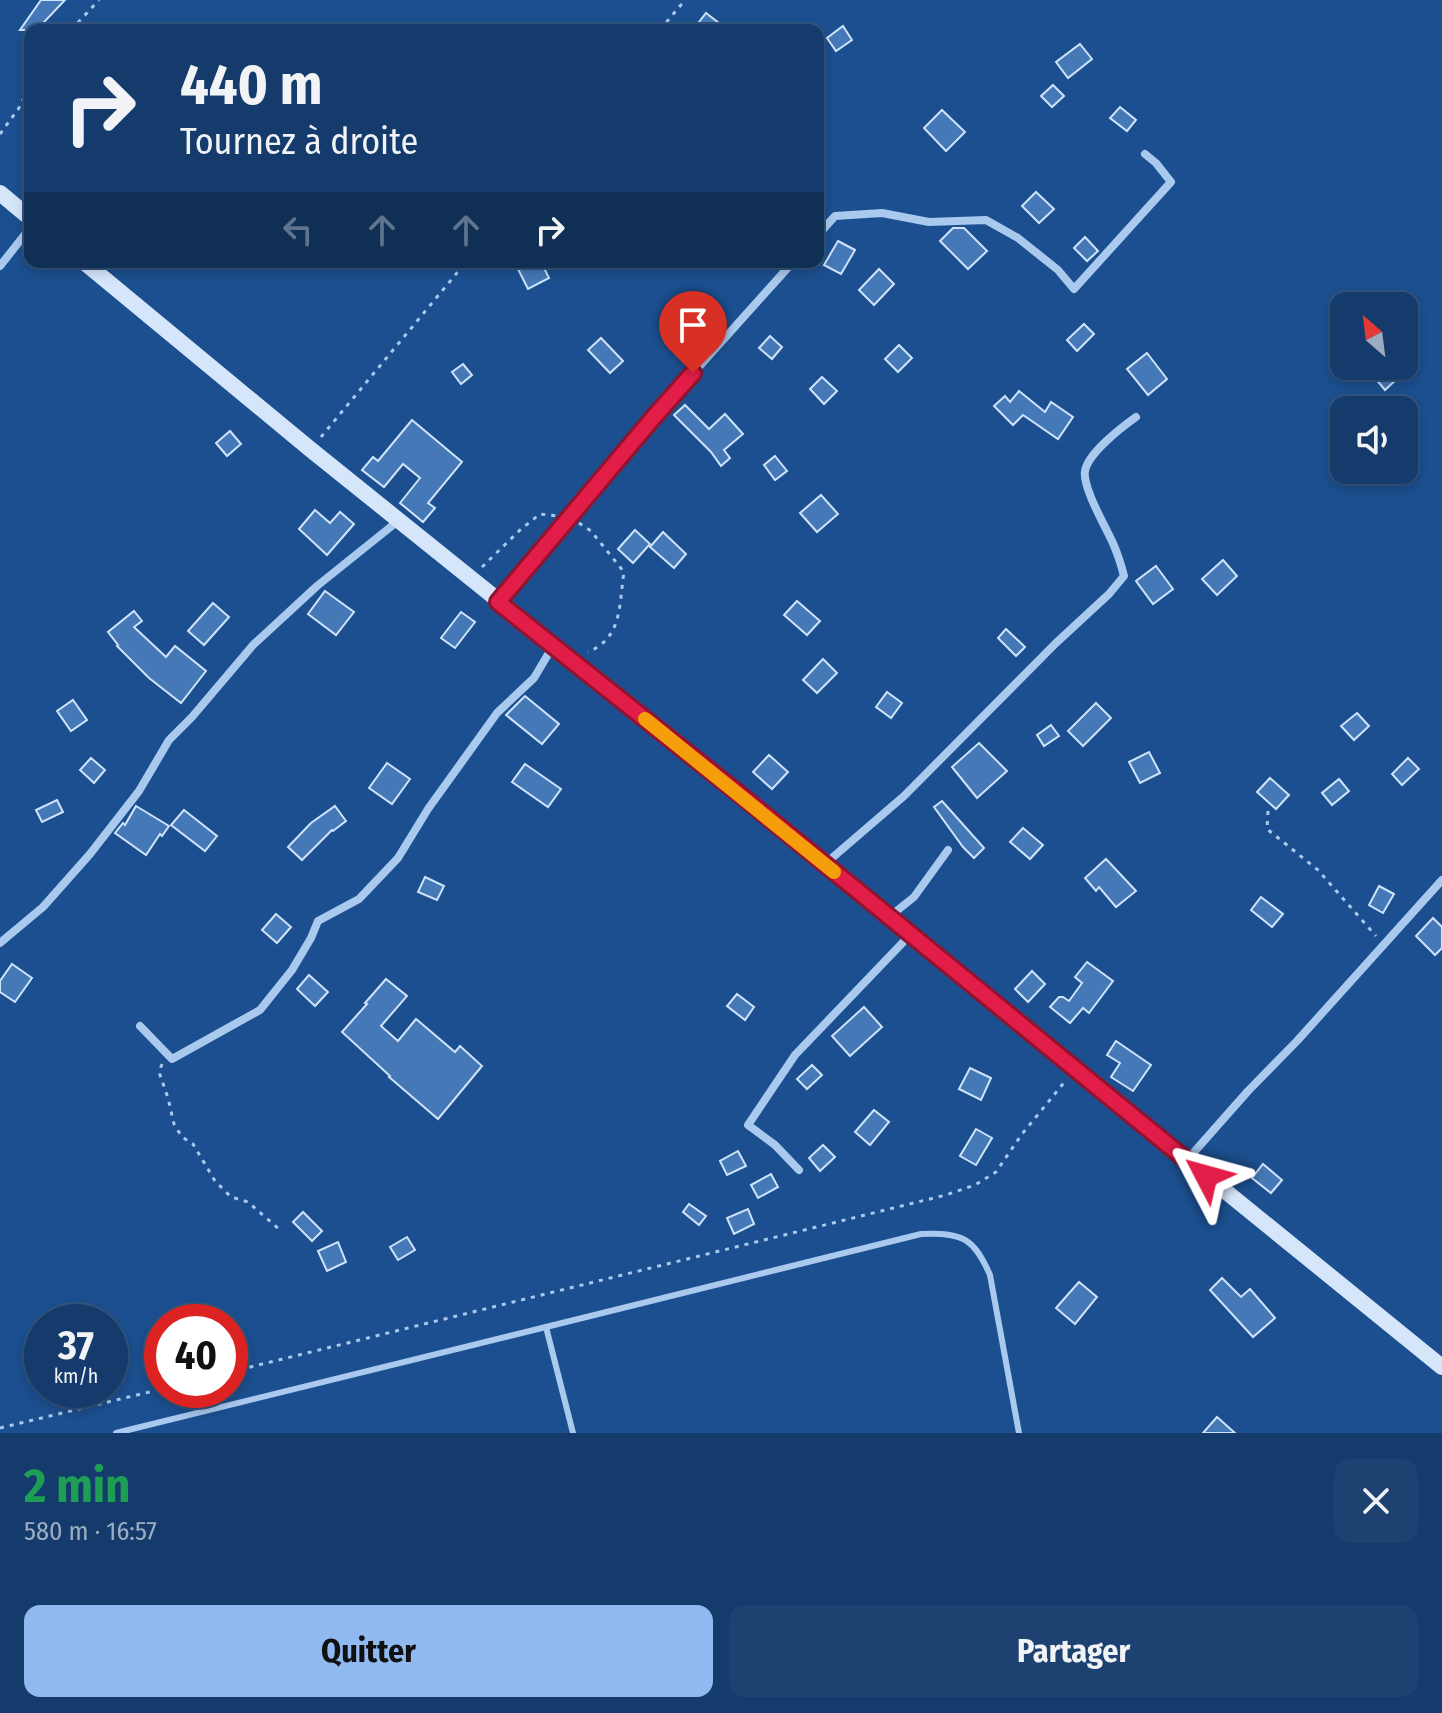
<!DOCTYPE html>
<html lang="fr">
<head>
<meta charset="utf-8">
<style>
  body { margin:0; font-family:"Fira Sans Condensed",sans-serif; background:#1d4271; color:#f1f3f6; height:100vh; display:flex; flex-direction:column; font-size:30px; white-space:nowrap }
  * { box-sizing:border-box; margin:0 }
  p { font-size:26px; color:#9dadc1 }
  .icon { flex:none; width:44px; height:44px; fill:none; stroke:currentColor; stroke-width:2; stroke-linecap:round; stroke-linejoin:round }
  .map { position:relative; height:1433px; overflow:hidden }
  .sheet { display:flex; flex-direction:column; background:#143b6b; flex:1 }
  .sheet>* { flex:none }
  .hud { position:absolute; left:24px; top:24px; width:800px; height:244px; border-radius:16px; box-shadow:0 4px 12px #0003,0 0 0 2px #33557e; background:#143b6b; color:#f1f3f6; overflow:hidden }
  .needle { width:52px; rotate:332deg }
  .buttons { position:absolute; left:1330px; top:292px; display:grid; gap:16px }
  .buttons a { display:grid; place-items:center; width:88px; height:88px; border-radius:16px; background:#143b6b; box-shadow:0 4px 12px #0003,0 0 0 2px #33557e; font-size:40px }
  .speed { position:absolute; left:24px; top:1304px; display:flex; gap:16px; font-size:40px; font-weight:700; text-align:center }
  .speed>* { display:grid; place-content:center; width:104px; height:104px; border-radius:50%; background:#143b6b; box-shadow:0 4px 12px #0003,0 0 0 2px #33557e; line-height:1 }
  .speed small { font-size:20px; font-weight:400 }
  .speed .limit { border:12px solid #d22; background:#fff; color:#111 }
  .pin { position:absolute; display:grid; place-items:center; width:68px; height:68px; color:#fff; margin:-82px -34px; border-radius:50% 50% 50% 0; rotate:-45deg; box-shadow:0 0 8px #0007 }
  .pin .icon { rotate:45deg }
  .me { position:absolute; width:88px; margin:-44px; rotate:309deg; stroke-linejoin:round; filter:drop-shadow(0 0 6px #0008) }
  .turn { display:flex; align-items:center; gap:28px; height:168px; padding:0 24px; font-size:36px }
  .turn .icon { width:104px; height:104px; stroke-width:2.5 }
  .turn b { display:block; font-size:56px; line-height:68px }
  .lanes { display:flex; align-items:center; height:76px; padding:0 24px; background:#0003; justify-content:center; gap:40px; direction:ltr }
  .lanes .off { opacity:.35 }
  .round { display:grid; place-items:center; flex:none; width:84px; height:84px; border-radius:16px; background:#1d4271 }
  .summary { display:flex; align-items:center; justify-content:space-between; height:136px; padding:0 24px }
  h1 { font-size:48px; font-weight:700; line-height:60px; color:#1e9e55 }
  .action { display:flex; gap:16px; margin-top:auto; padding:16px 24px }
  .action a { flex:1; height:92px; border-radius:16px; background:#90b9f0; color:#111; font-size:32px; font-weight:700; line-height:92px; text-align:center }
  .action a+a { background:#1d4271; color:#f1f3f6 }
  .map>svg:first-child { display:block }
  .building { fill:#4478b7; stroke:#cfe3fa; stroke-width:2 }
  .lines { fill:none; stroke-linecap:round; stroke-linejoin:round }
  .path { stroke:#a9c9ee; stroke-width:3; stroke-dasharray:4 6; stroke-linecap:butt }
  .lane { stroke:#a9c9ee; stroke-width:6 }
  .street { stroke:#a9c9ee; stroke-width:8 }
  .secondary { stroke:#d6e6fa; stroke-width:16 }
  .route-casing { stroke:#92132f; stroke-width:20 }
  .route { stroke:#e11d48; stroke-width:14 }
  .slow { stroke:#f59e0b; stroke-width:14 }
</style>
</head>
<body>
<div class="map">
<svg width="1442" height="1433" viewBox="0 0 1442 1433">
  <rect width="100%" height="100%" fill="#1b4f8f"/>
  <g class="building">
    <path d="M41,0H65L44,22L55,30H20Z"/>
    <path d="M706,13L728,30H693Z"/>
    <path d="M843,26L852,40L836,51L827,38Z"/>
    <path d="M1080,44L1092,59L1068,78L1056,62Z"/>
    <path d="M1053,85L1064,96L1052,107L1041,96Z"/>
    <path d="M1120,107L1136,120L1127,131L1110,118Z"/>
    <path d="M942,110L965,132L946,151L924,128Z"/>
    <path d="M1036,192L1054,209L1039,223L1022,206Z"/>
    <path d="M953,228H964L987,251L968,269L940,241Z"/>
    <path d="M1085,237L1098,251L1087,261L1074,248Z"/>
    <path d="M838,241L855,250L841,274L824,265Z"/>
    <path d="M527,262H541L549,278L528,289L517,267Z"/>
    <path d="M879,269L894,284L874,305L859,290Z"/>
    <path d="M1084,324L1094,334L1077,351L1067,340Z"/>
    <path d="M770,336L782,347L772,359L759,348Z"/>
    <path d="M601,338L623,361L610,373L588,350Z"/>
    <path d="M899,345L912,358L898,372L885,359Z"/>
    <path d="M1147,353L1167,379L1148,395L1127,369Z"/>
    <path d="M463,364L472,375L461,384L452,372Z"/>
    <path d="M1376,366H1388L1398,378L1385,390L1370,372Z"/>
    <path d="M822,377L837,391L824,404L810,389Z"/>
    <path d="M1019,391L1045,412L1051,402L1073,417L1058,439L1023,415L1013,425L994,406L1005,396L1010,402Z"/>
    <path d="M685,405L709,429L725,414L743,434L724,450L730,458L721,466L711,452L674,415Z"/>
    <path d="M412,420L462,462L428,503L435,508L423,522L400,503L420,478L403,464L384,487L362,470L373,457L378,461Z"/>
    <path d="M230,431L241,444L227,456L216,443Z"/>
    <path d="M775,456L787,471L775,480L764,465Z"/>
    <path d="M821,495L838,514L817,532L800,513Z"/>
    <path d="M315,510L330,523L340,512L354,524L327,555L299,529Z"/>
    <path d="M635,530L650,544L633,563L618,549Z"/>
    <path d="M663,532L686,554L674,568L650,547Z"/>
    <path d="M1223,560L1237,576L1217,595L1202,579Z"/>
    <path d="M1156,566L1173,589L1153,604L1136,581Z"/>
    <path d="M325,591L354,612L336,635L308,614Z"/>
    <path d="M797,601L820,621L807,635L784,615Z"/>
    <path d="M213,603L229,617L204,645L188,631Z"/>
    <path d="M134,611L142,621L134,627L166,657L175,646L206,671L181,703L149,678L117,646L118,645L108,632Z"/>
    <path d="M461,612L475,622L455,648L441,638Z"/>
    <path d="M1006,629L1025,647L1016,656L998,638Z"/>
    <path d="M823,659L837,673L817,693L803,680Z"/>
    <path d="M887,692L902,703L891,718L876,707Z"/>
    <path d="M525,696L559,724L542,744L506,715Z"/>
    <path d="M73,700L87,720L71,731L57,711Z"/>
    <path d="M1096,703L1111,718L1083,746L1068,731Z"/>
    <path d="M1357,713L1369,726L1354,740L1341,726Z"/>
    <path d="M1051,725L1059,736L1044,746L1037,735Z"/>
    <path d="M979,743L1007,771L977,798L952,767Z"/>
    <path d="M1149,752L1160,773L1140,783L1129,762Z"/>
    <path d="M769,755L788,772L772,789L753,772Z"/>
    <path d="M91,758L105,770L94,783L80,770Z"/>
    <path d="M1408,758L1419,769L1402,785L1392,774Z"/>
    <path d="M387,763L410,779L392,804L369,788Z"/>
    <path d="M525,764L561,789L548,807L512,782Z"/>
    <path d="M1270,778L1289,795L1276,809L1257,792Z"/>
    <path d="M1339,779L1349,791L1332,805L1322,793Z"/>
    <path d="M57,800L63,812L42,822L36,810Z"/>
    <path d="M942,801L984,848L974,858L963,847L934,807Z"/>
    <path d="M136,806L169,826L162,836L160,834L146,855L115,833L123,823L125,825Z"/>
    <path d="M335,806L346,821L333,831L332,830L302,860L288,847L311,823Z"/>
    <path d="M184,810L217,836L205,851L171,825Z"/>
    <path d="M1023,828L1043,845L1030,859L1010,842Z"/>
    <path d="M1106,859L1136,891L1116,907L1099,887L1096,891L1085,878Z"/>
    <path d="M425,877L444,886L437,900L418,892Z"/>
    <path d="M1379,886L1394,894L1383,913L1369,905Z"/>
    <path d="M1261,897L1283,914L1272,927L1251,910Z"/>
    <path d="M276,914L291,927L277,943L262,930Z"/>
    <path d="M1433,918L1442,927V948L1435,955L1416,936Z"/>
    <path d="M1087,962L1113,981L1089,1013L1083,1008L1070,1023L1050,1007L1059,997H1063L1069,1001L1082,983L1075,977Z"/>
    <path d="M12,964L32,978L15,1002L0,992V981Z"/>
    <path d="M1032,971L1045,984L1028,1002L1015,989Z"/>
    <path d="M309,975L328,992L315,1006L297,989Z"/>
    <path d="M386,979L407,996L381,1026L398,1041L416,1019L455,1052L460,1046L482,1066L438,1119L389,1077L390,1076L342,1032L367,1004L365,1003Z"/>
    <path d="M737,994L754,1007L745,1020L727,1006Z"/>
    <path d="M864,1007L882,1027L850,1056L832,1036Z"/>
    <path d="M1116,1041L1151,1065L1133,1091L1111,1077L1120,1063L1107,1055Z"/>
    <path d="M812,1065L822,1075L807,1089L797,1079Z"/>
    <path d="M970,1068L991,1078L981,1100L959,1089Z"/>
    <path d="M874,1110L889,1122L870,1145L855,1132Z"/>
    <path d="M976,1129L992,1138L976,1165L960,1156Z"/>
    <path d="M823,1145L835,1157L820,1171L809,1158Z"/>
    <path d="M738,1151L746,1166L727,1175L720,1161Z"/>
    <path d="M1263,1164L1282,1180L1271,1193L1252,1178Z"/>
    <path d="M771,1174L778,1187L758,1198L751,1185Z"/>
    <path d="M689,1204L706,1216L699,1225L683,1212Z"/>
    <path d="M748,1209L754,1224L734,1234L727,1218Z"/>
    <path d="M303,1212L322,1231L312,1241L293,1222Z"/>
    <path d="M407,1237L415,1250L398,1260L390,1247Z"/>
    <path d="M338,1242L346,1262L327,1271L318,1251Z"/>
    <path d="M1222,1278L1241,1297L1250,1289L1275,1318L1253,1337L1210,1290Z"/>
    <path d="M1079,1282L1097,1297L1075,1324L1056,1308Z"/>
    <path d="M1217,1417L1235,1433H1203Z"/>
  </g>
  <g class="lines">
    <g class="path">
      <path d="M71,30L99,0"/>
      <path d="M660,30L685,0"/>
      <path d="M0,134L19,108L30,84"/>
      <path d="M321,437L466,262"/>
      <path d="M579,523L591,531L624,572C619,603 623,638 588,652"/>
      <path d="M482,567L520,530L540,514L557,516"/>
      <path d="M1268,811L1267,829L1318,870L1376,936"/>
      <path d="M162,1064L159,1072L168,1098L174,1124L182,1137L193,1144L215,1181L231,1197L248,1202L280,1230"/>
      <path d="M230,1372L946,1195L975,1185L996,1172L1022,1134L1067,1079"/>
      <path d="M0,1428L162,1389"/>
    </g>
    <g class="lane">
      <path d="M546,1327L921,1234C962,1232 974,1238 990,1275L1019,1433"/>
      <path d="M116,1433L546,1327L573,1433"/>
    </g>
    <g class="street">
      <path d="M818,235L835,216L882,213L929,222L986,220L1018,238L1058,270L1074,289L1171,182L1156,163L1145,154"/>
      <path d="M0,266L30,228"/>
      <path d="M498,601L653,418L793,262"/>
      <path d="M825,864L904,796L1056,643L1109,594L1124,576C1121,564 1117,552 1112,541C1105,526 1082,486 1085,471C1088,453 1122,427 1136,417"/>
      <path d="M889,917L914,897L948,850"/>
      <path d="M0,943L43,907L90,854L139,791L169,740L192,717L253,645L317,586L398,521"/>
      <path d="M140,1026L172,1059L260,1010L292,970L311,938L318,921L359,899L398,858L428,809L497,713L534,678L553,646"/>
      <path d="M1187,1160L1248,1091L1297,1041L1442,880"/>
      <path d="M799,1170L775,1145L748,1125L795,1055L910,935"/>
    </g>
    <g class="secondary">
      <path d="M0,193L30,218"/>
      <path d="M84,262L310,449L743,797L910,935L1442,1367"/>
    </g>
  </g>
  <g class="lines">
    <g class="route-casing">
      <path id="route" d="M693,373L653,418L498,602L743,797L1206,1176"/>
    </g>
    <use href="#route" class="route"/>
    <path class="slow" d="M645,719L834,872"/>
  </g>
</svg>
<div class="buttons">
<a><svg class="needle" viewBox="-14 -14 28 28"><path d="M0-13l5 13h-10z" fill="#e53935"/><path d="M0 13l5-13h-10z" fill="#9dadc1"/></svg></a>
<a><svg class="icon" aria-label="sound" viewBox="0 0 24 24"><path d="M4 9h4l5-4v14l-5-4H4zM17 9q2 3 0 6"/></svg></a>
</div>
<div class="speed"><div>37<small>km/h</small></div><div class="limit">40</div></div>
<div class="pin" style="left:693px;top:373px;background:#d93025"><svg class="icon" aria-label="arrive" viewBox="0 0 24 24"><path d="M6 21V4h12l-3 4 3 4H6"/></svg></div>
<svg class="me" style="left:1206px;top:1176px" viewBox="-20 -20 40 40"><path d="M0-17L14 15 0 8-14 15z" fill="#e11d48" stroke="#fff" stroke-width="4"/></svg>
<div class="hud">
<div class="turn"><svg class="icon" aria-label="right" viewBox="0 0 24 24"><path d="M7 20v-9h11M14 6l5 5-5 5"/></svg><div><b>440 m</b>Tournez à droite</div></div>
<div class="lanes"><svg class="icon off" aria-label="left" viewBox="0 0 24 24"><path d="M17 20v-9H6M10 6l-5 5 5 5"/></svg><svg class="icon off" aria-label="ahead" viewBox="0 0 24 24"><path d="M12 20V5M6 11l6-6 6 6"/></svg><svg class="icon off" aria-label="ahead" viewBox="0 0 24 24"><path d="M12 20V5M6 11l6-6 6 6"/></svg><svg class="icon" aria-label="right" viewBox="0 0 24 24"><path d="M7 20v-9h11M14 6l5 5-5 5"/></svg></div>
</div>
</div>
<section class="sheet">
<div class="summary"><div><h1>2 min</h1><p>580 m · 16:57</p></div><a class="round"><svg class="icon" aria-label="close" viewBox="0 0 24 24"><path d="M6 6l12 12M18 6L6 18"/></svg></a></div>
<div class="action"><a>Quitter</a><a>Partager</a></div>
</section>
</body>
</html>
